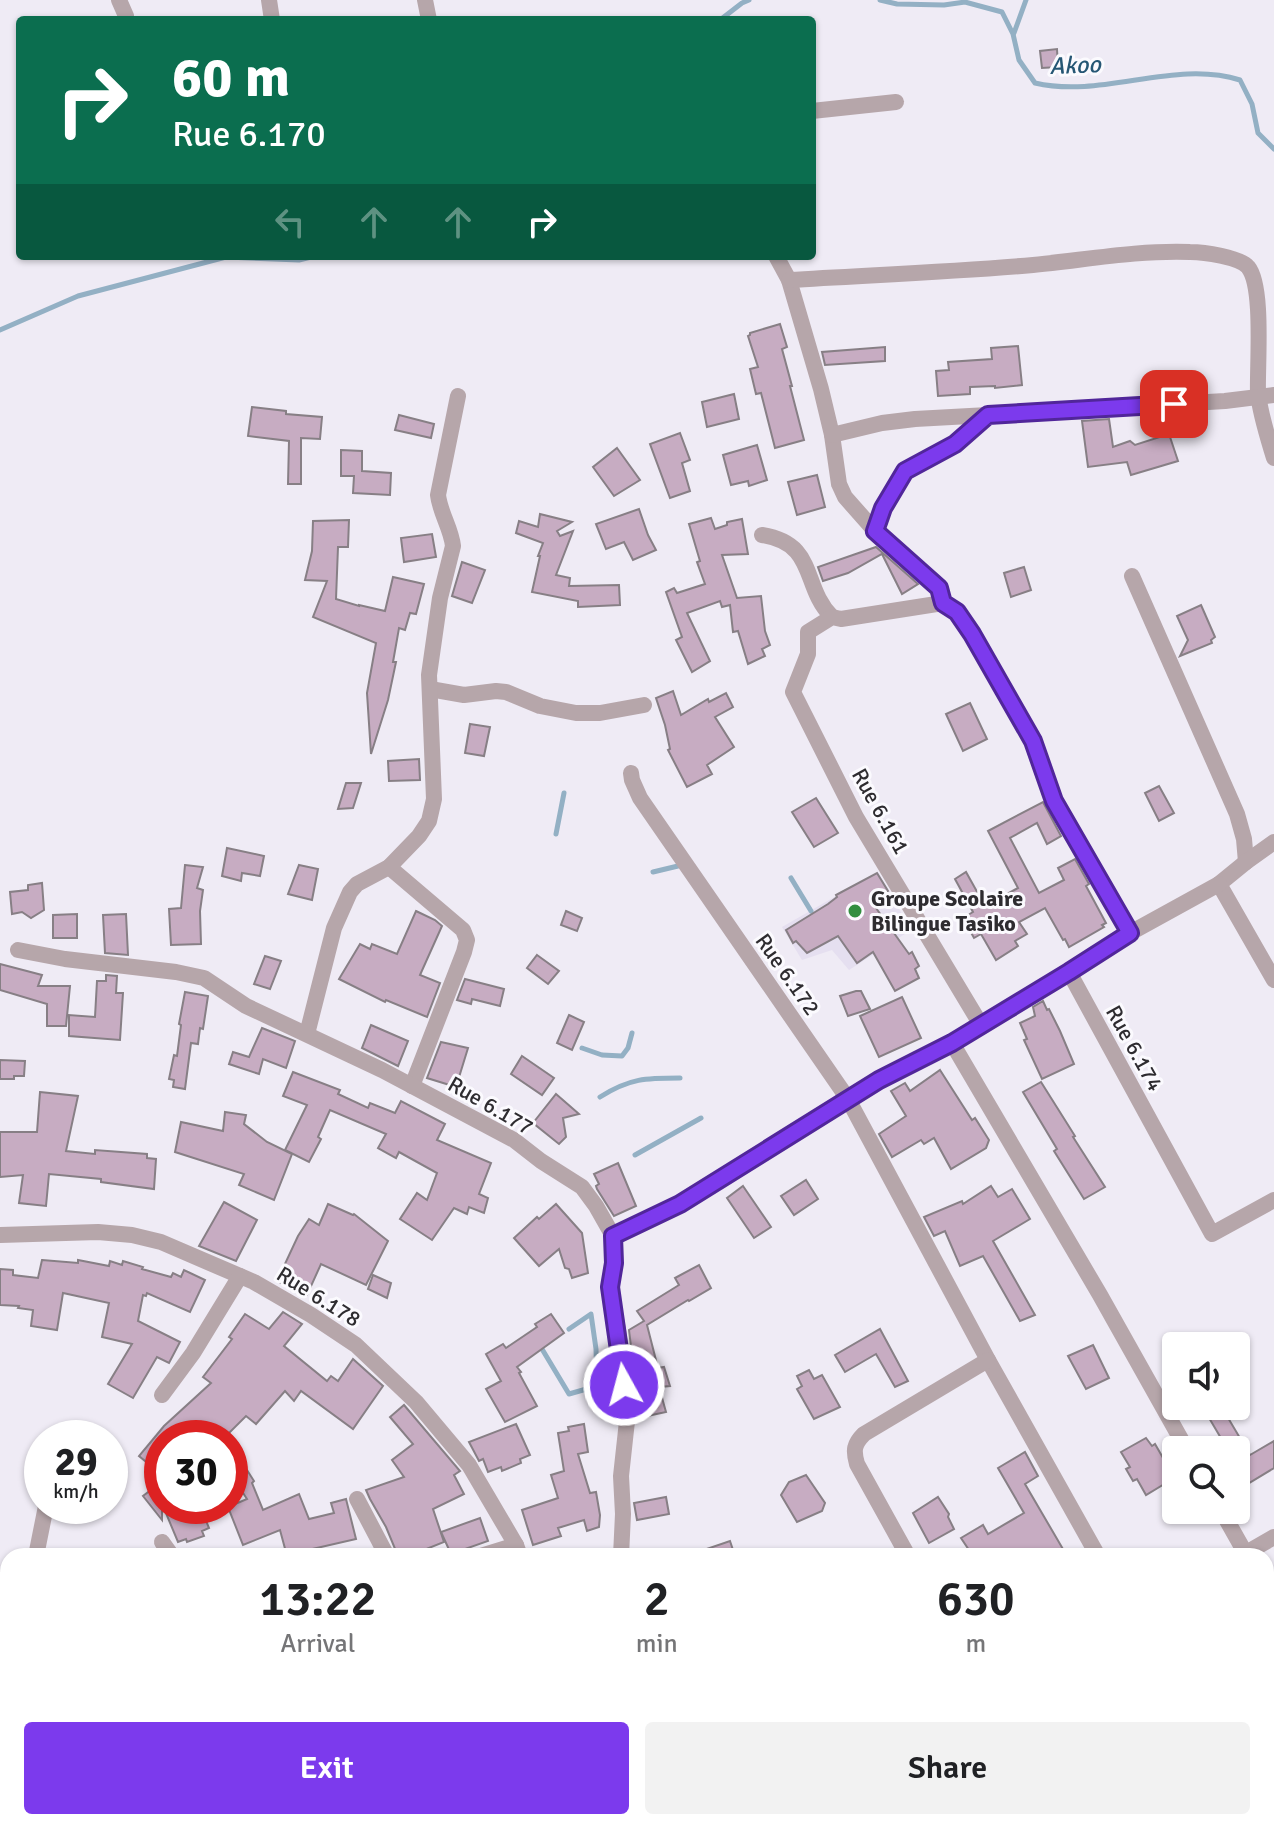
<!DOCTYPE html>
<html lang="en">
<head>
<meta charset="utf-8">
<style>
  body { margin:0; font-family:Signika,sans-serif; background:#f2f2f2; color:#202124; height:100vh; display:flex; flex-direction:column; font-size:30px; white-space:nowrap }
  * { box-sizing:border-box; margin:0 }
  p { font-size:26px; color:#757577 }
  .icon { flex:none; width:44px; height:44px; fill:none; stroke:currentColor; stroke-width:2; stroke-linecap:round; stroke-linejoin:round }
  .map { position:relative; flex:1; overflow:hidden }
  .panel { position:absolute; left:0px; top:1548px; width:1274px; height:282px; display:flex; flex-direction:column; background:#fff; border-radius:24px 24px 0 0; box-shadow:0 2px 6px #0004 }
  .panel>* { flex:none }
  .banner { position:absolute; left:16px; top:16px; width:800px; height:244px; border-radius:8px; box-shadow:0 2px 6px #0004; background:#0b6e4f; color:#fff; overflow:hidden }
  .controls { position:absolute; left:1162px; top:1332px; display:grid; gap:16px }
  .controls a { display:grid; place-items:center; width:88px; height:88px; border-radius:8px; background:#fff; box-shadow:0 2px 6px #0004; font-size:40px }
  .speed { position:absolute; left:24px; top:1420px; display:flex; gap:16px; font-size:40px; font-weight:700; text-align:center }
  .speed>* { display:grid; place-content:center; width:104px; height:104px; border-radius:50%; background:#fff; box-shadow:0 2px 6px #0004; line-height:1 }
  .speed small { font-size:20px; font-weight:400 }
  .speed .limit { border:12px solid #d22; background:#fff; color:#111 }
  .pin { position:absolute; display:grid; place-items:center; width:68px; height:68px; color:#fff; margin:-34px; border-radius:16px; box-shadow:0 4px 12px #0006 }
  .me { position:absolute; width:88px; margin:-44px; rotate:353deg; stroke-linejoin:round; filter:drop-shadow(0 0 6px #0008) }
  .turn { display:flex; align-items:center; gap:28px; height:168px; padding:0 24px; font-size:36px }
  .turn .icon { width:104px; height:104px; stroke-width:2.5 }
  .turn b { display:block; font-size:56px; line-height:68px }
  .lanes { display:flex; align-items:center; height:76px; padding:0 24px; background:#0003; justify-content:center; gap:40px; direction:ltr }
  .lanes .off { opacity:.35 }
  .eta { display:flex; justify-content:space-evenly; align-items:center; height:136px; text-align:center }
  .eta b { font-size:48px; font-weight:600; line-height:56px }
  .primary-button { display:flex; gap:16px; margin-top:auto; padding:16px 24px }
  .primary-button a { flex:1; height:92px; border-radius:8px; background:#7c3aed; color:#fff; font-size:32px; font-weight:600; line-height:92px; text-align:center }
  .primary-button a+a { background:#f2f2f2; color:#202124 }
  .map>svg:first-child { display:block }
  .built { fill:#e5dff0 }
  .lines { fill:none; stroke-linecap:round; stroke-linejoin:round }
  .stream { stroke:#93b0c4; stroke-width:5 }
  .building { fill:#c7acc2; stroke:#877f85; stroke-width:2 }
  .minor { stroke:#b6a6aa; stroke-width:16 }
  .route-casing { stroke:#51269a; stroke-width:20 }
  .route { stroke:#7c3aed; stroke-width:14 }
  .poi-dot { fill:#328e3f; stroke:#fbfafe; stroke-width:3 }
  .labels { text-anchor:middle; stroke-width:6; stroke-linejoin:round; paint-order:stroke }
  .street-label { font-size:22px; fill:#2e2c30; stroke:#fbfafe }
  .poi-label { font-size:22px; font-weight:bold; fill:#2e2c30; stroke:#fbfafe; text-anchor:start }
  .water-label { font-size:24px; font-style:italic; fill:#255674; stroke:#fbfafe }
</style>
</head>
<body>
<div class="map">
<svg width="1274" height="1829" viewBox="0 0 1274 1829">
  <rect width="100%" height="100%" fill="#efebf5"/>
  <path class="built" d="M878,872L911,930L849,970L832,950L802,960L782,927Z"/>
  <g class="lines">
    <g class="stream">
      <path d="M880,0L897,4L944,5L965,2L1002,12L1013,34L1019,60L1035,83C1103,99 1174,59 1240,80L1252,104L1258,133L1274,149"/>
      <path d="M720,20L742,3L749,0"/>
      <path d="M1014,33L1026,0"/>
      <path d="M0,330L78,296L226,257L299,260L315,256"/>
      <path d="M556,834L564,793"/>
      <path d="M653,872L678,866"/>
      <path d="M791,878L811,911"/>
      <path d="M582,1048L602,1055L622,1056L628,1048L632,1033"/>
      <path d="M600,1097C630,1078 646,1078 680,1078"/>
      <path d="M635,1155L701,1118"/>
      <path d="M542,1349L569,1394L597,1386L596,1349L591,1314L569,1329"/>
      <path d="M529,1829L533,1822"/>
    </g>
  </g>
  <g class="building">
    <path d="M1057,49L1058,67L1042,68L1040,51Z"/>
    <path d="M780,324L787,347L782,349L792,386H790L804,440L775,448L761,393L756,394L750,369L758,367L748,336L750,335V333Z"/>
    <path d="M1018,346L1022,385L995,388V386L970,387V394L938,396L936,371L949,370L948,362L992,359L991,348Z"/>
    <path d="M885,347V361L825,365L822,352Z"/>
    <path d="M734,394L739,419L707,427L702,402Z"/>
    <path d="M252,407L286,411V414L322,417L320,439L301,438V484H288L289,441L248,436Z"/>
    <path d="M399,415L434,424L431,438L395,430Z"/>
    <path d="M1109,419L1113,447L1130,441L1135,445L1169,434L1178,461L1131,475L1127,462L1088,467L1082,421Z"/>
    <path d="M680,433L690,460L682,463L690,491L670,498L650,444Z"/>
    <path d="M757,445L767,480L749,486L748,481L731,485L723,455Z"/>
    <path d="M617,448L640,480L614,496L593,467Z"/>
    <path d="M341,450L362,451V471L391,473L390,495L353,493L354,476H341Z"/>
    <path d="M817,475L825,507L797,515L788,482Z"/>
    <path d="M639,509L648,535L656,550L633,560L624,542L606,549L596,524Z"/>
    <path d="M540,514L572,522L557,531L560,536L573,531L556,575L570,578L569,586L619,585L620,605L578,607V601L532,592L540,556H538L543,543L516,533L519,521L538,527Z"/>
    <path d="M711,518L715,529L727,525V522L742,519L748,554L722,555L737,598L761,596L765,631L770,645L762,649L765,656L748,664L738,631L733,632L730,605L722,607L720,601L687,613L710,661L692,672L676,640L682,637L666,592L674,588L677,593L705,584L697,562L700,561L689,524Z"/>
    <path d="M349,520L348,547H338L336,599L359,606V605L385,611L393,577L424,584L416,614L410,613L405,630L399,628L393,662H396L388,700L371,754L367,693L376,643L313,617L327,581L305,580L312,551L313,521Z"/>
    <path d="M432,534L436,557L404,562L401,538Z"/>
    <path d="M876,547L918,584L902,594L882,554L848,573L823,581L818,567Z"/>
    <path d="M462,562L485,570L472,603L452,596Z"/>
    <path d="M1024,567L1031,590L1011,597L1004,573Z"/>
    <path d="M1201,605L1215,637L1211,640L1212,643L1180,656L1188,640L1177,616Z"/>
    <path d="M673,691L681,715L708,699L709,702L726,693L733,707L715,717L734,747L707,765L712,774L687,787L668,750L670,749L665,725L656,698Z"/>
    <path d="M970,703L987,739L963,751L946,714Z"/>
    <path d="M470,724L490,727L484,756L465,753Z"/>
    <path d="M419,759L420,780L389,781L388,761Z"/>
    <path d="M346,783H361L353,808L338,809Z"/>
    <path d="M1159,786L1174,813L1159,821L1145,793Z"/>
    <path d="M816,798L838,833L814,847L792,812Z"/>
    <path d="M1043,802L1061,836L1047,844L1037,823L1010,838L1039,893L1064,880L1058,868L1075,859L1089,884L1086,886L1106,923L1102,925L1104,927L1069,947L1065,939L1063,940L1045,908L1019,922L1027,934L1015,941L1018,946L996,960L981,934L974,938L963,918L973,912L955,879L966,872L985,906L1018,888L988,831Z"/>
    <path d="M227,848L264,856L260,876L242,873L241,881L222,876Z"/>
    <path d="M185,865L203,867L197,888L203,890L200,911L201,944L171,945L169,909L181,908Z"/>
    <path d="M299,865L318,869L312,900L288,894Z"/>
    <path d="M877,873L888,891L871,901L909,954L912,952L919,966L915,969L919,978L895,991L873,952L857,963L838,936L807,953L796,941L793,943L786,930L828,904L837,897L836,895Z"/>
    <path d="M42,883L44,910L31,918L22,912L12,914L10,892L28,890V885Z"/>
    <path d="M416,911L435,920L442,926L420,975L440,983L427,1017L386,1000L385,1002L339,979L360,944L370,949L372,944L397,954Z"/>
    <path d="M566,911L582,918L577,931L561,925Z"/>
    <path d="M77,914V938H53V915Z"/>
    <path d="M126,914L128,955L105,953L103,915Z"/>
    <path d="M537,955L559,971L548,984L527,968Z"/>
    <path d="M265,956L281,961L270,989L254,984Z"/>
    <path d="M0,964L42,975L38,986H70L66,1026H47V1004L0,990Z"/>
    <path d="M106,975L117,976L116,993H123L120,1040L69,1036V1015L95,1017L97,981H106Z"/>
    <path d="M465,979L504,989L500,1006L472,999L471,1004L457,1000Z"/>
    <path d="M856,991H861L870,1009L848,1016L840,996Z"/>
    <path d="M185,992L208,996L203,1029L200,1028L198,1044L191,1043L185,1089L173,1087L174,1080L169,1079L174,1055L177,1056L181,1025L179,1024Z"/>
    <path d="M902,997L921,1038L879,1057L860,1016Z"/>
    <path d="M1043,1001L1047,1010L1049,1009L1060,1031L1074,1064L1042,1079L1024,1040L1027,1039L1020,1023L1035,1016L1033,1007Z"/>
    <path d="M569,1015L584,1022L572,1050L557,1043Z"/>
    <path d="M371,1025L408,1041L398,1066L362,1048Z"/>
    <path d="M262,1028L295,1041L286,1068L263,1059L259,1074L229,1064L233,1052L249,1057Z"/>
    <path d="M441,1042L468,1048L456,1087L427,1078Z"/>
    <path d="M522,1056L554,1078L542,1095L511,1074Z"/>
    <path d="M0,1060L25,1061L24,1076H14V1079H0Z"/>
    <path d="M940,1070L972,1120L975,1118L989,1140L986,1148L951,1169L934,1138L924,1144L921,1140L892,1157L879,1134L906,1116L891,1091L905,1083L910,1091Z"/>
    <path d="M293,1072L340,1090L338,1094L368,1108L370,1103L395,1113L401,1101L445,1124L437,1140L491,1163L479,1194L488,1198L484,1213L469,1207L467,1214L454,1208L432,1240L400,1219L417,1193L427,1200L437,1173L399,1152L396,1158L378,1148L386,1134L330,1110L318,1137L321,1139L309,1162L285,1150L307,1105L283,1096Z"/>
    <path d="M1041,1082L1075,1136L1073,1137L1105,1187L1084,1199L1054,1151L1057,1149L1023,1092Z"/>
    <path d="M40,1092L78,1096L66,1151L95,1154V1150L147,1154V1158L156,1159L154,1189L101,1182V1179L49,1174L46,1206L19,1203L23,1175L0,1177V1132H37Z"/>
    <path d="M556,1094L579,1114L563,1118L566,1137L559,1144L533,1123Z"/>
    <path d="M225,1112L246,1115L244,1124L267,1142L292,1154L274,1200L239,1185L244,1174L175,1152L181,1122L223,1131Z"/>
    <path d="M618,1163L636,1206L614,1216L597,1189L596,1186L599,1184L594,1174Z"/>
    <path d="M806,1180L818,1199L794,1215L781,1196Z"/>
    <path d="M743,1186L771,1227L754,1238L727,1198Z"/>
    <path d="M991,1186L998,1197L1012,1189L1030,1219L993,1241L1035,1315L1020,1321L983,1256L960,1266L945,1231L934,1236L924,1217L962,1201L963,1204Z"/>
    <path d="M224,1202L257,1220L236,1261L199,1246Z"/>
    <path d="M328,1204L353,1215L354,1214L388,1241L366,1285L321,1264L307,1295L277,1281L298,1236L309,1219L319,1225Z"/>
    <path d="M556,1204L582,1233L588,1273L572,1278L569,1269L565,1268L559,1249L539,1266L514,1238L537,1217L539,1219Z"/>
    <path d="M42,1260L78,1263V1260L109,1266L110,1261L122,1265L123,1261L143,1267L142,1269L171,1277L173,1273L181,1277L184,1270L205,1280L190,1312L147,1293L146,1296L143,1295L138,1321L180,1342L169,1363L157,1357L133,1398L108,1384L132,1344L102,1337L109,1303L63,1293L57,1330L31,1326L33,1310L18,1308L19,1306L0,1305V1269L13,1270V1275L38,1278Z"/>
    <path d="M699,1265L711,1288L689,1301L688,1300L647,1325L658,1368L664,1367L670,1386L659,1387L666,1412L638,1418L637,1393L639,1392L635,1379L629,1330L644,1321L637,1311L679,1285L675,1278Z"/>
    <path d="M373,1275L391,1283L387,1298L368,1289Z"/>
    <path d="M283,1312L302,1324L284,1346L327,1381L331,1376L338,1381L353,1359L383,1386L353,1429L301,1391L294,1401L285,1391L256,1424L246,1416L224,1438H162V1475L139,1456L164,1426L211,1383L203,1377L232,1339L229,1337L245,1314L269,1329Z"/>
    <path d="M551,1314L564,1333L517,1367L521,1372L519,1373L537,1406L505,1422L486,1389L501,1381L486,1354L503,1344L506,1348L537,1327L535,1324Z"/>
    <path d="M880,1329L908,1381L895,1387L876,1354L845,1372L835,1355Z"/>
    <path d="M1093,1345L1109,1378L1086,1389L1068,1356Z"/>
    <path d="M809,1370L814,1379L822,1375L840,1407L814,1419L797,1389L802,1386L797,1376Z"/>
    <path d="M404,1405L460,1471L454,1475L464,1494L433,1509L444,1542L409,1556H398L386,1527L370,1499L366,1490L404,1477L392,1460L413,1444L390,1417Z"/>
    <path d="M1202,1406H1221L1250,1455L1274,1441V1468L1236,1491V1450H1228Z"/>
    <path d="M516,1424L530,1455L520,1459L521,1463L502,1471L501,1467L488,1472L483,1459L479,1461L469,1442Z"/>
    <path d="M584,1424L588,1452L578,1454L590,1493L596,1492L600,1515L599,1527L587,1531L584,1520L558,1528L561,1536L533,1545L522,1510L558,1498L551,1475L564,1471L558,1433L569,1431L568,1427Z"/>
    <path d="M1146,1438L1152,1446L1155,1444L1170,1470L1167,1473L1171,1480L1146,1495L1137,1479L1133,1481L1126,1469L1130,1467L1121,1452Z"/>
    <path d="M1025,1452L1038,1476L1025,1484L1067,1556H973L961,1538L983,1525L988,1534L1024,1513L998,1468Z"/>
    <path d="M240,1459L254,1481L252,1483L263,1510L299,1494L309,1519L334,1513L331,1503L346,1499L356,1539L308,1550L310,1556H287L280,1530L243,1545L228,1507L247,1499L230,1473V1466Z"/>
    <path d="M806,1475L825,1503L822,1511L797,1522L781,1495L789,1482Z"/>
    <path d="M156,1486L162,1493V1520L143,1496Z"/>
    <path d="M666,1497L669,1514L637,1520L634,1503Z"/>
    <path d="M938,1497L949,1514L948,1517L954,1529L929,1543L913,1513Z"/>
    <path d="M163,1506H172L182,1519L202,1511L209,1528L202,1531L204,1536L187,1542L186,1539L178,1542Z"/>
    <path d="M480,1518L488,1541L451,1554L441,1532Z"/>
    <path d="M730,1541L735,1556H692V1554Z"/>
  </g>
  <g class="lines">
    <g class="minor">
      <path d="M119,0L126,16"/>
      <path d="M269,0L272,20"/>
      <path d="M425,0L429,20"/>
      <path d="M812,111L896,102"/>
      <path d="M776,256L789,280L821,389L832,435L839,484L845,497L875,531"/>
      <path d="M789,280C870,275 952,272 1033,265C1085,260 1138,250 1190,252C1204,252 1239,257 1248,267C1264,286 1257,366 1258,393C1260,414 1268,438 1274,458"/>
      <path d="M832,435L882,423L915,419L988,415"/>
      <path d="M762,535C818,544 801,586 832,617"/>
      <path d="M1132,576L1237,814L1244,839L1246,862"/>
      <path d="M943,603L957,612L972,634L1033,741L1054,801L1130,933"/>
      <path d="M430,689L464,695L496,691L506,692L540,706L576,713H600L644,705"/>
      <path d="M631,773L632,780L640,798L848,1099L879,1080L952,1043"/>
      <path d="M1274,842L1246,862L1219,884L1274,980"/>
      <path d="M389,867L463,930L467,940L464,952L412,1086"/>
      <path d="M1219,884L1130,933L1069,972L1212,1234L1274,1200"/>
      <path d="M18,950L65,959L176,972L204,978L246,1006L382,1070L514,1140L541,1161L582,1187L596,1206L613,1236L614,1263L610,1287L618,1330L628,1412L621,1476L623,1514L621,1556"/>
      <path d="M981,1025L1069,972"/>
      <path d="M307,1034L334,928L350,892L357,884L389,867L419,836L429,821L434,799L429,675L440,598L453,546C451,528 440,513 438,495L458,396"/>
      <path d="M0,1235L98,1232L132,1235L161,1242L254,1282L311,1315L356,1345L416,1402L469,1465L516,1545L520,1556"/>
      <path d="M613,1236L680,1204L848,1099L988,1360L1098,1556"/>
      <path d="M162,1395L193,1353L240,1276"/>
      <path d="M1187,1450L1100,1295L952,1043L981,1025L856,817L793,692L808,654V632L832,617L841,619L943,603L939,588L875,531L883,508L905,471L955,444L988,415L1225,401L1274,395"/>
      <path d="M357,1499L387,1556"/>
      <path d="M1221,1510L1247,1556"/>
      <path d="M162,1542L172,1556"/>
      <path d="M36,1556L46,1506"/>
      <path d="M481,1556L516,1545"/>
      <path d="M908,1556L857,1464C853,1450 854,1444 864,1434L988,1360"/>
      <path d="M1241,1556L1274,1537"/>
      <path d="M0,1579L8,1582"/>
      <path d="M1266,1587L1274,1600"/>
      <path d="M0,1668L8,1667"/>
      <path d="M946,1822L952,1829"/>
      <path d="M74,1829L123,1822"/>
      <path d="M222,1829L224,1822"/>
      <path d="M419,1829L422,1822"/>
      <path d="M676,1829L682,1822"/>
      <path d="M834,1829L841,1822"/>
      <path d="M1020,1829L1034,1822"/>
    </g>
  </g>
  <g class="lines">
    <g class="route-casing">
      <path id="route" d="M624,1385L610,1287L614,1263L613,1236L680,1204L879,1080L952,1043L1069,972L1130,933L1054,801L1033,741L972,634L957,612L943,603L939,588L875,531L883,508L905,471L955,444L988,415L1174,404"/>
    </g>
    <use href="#route" class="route"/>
  </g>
  <circle class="poi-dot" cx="855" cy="911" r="8"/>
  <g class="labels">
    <g class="street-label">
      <text transform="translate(881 811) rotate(61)" y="8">Rue 6.161</text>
      <text transform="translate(788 974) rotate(55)" y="8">Rue 6.172</text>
      <text transform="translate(1135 1048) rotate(61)" y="8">Rue 6.174</text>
      <text transform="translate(491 1105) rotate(30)" y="8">Rue 6.177</text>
      <text transform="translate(319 1296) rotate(32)" y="8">Rue 6.178</text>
    </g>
    <g class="poi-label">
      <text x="871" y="906">Groupe Scolaire<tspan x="871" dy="25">Bilingue Tasiko</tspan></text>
    </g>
    <g class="water-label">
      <text transform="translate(1075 65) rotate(-2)" y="8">Akoo</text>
    </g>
  </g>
</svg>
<div class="controls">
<a><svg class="icon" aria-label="sound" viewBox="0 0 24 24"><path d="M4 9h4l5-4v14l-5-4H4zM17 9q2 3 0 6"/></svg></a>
<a><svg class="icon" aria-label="search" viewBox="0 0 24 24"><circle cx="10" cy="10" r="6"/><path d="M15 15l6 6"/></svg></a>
</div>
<div class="speed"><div>29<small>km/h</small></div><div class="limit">30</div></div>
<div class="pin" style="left:1174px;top:404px;background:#d93025"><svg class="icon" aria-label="arrive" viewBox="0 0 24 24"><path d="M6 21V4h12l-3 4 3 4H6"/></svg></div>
<svg class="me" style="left:624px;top:1385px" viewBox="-20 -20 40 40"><circle r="17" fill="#7c3aed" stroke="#fff" stroke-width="3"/><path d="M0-11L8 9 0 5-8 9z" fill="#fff"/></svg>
<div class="banner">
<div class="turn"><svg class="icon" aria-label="right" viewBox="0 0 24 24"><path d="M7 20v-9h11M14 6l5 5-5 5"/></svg><div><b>60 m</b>Rue 6.170</div></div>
<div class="lanes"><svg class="icon off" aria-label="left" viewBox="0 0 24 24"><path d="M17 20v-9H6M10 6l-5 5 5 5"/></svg><svg class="icon off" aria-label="ahead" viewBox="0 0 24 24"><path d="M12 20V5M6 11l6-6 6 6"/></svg><svg class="icon off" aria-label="ahead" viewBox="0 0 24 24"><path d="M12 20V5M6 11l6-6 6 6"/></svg><svg class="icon" aria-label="right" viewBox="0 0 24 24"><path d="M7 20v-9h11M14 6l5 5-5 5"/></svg></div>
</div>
<section class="panel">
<div class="eta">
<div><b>13:22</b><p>Arrival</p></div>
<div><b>2</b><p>min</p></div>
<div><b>630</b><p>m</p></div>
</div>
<div class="primary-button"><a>Exit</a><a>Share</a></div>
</section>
</div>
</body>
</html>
